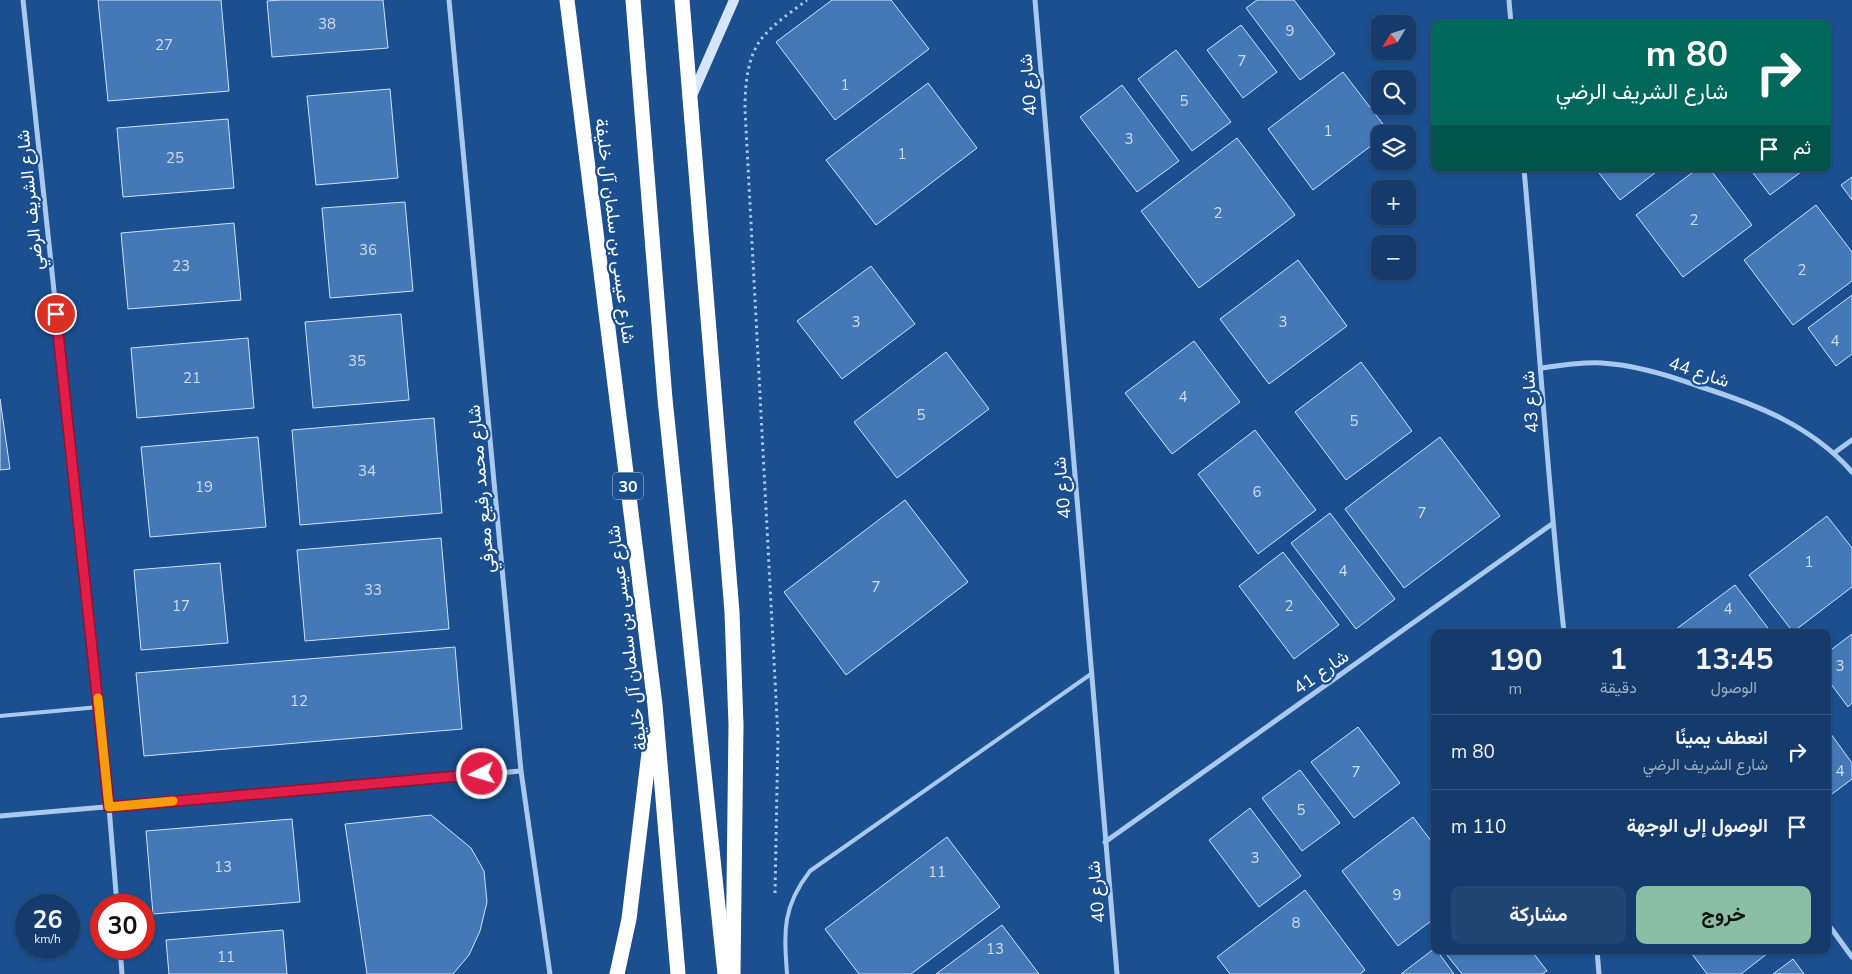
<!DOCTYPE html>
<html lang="ar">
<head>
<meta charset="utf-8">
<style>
  body { margin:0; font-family:"Nunito Sans",Vazirmatn,sans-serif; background:#214673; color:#f1f3f6; direction:rtl; height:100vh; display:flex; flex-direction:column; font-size:19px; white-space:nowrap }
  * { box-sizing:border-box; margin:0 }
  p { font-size:16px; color:#9dadc1 }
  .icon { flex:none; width:28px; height:28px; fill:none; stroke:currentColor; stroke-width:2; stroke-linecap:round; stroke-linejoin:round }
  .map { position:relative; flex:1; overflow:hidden; direction:ltr }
  .panel { position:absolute; left:1431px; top:629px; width:400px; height:325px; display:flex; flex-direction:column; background:#143b6b; border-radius:10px; box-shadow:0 1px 4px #0004,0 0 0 1px #33557e; direction:rtl }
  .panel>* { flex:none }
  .top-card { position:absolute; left:1431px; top:20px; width:400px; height:152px; border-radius:10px; box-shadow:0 1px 4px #0004,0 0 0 1px #33557e; direction:rtl; background:#00695c; color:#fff; overflow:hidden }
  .needle { width:32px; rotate:232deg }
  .controls { position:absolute; left:1371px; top:15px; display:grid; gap:10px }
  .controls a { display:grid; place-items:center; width:45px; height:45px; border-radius:10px; background:#143b6b; box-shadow:0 1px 4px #0004,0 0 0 1px #33557e; font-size:25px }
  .speed { position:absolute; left:15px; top:894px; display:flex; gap:10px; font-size:25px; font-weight:700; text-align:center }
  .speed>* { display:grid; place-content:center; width:65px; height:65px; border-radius:50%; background:#143b6b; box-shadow:0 1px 4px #0004,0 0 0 1px #33557e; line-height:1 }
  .speed small { font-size:12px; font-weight:400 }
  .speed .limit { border:8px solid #d22; background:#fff; color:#111 }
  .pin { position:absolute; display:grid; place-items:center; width:42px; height:42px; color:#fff; margin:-21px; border:2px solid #fff; border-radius:50%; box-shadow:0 1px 5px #0007 }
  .me { position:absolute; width:55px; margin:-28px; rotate:265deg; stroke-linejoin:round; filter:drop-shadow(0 0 4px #0008) }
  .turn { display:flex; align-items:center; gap:18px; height:105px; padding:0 20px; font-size:22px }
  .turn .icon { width:65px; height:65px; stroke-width:2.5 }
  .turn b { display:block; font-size:35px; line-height:42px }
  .then { display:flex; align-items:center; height:48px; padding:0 20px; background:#0003; gap:10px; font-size:19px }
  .eta { display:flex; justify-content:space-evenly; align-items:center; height:85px; text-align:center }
  .eta b { font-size:30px; font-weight:700; line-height:35px }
  .action { display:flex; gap:10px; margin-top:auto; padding:10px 20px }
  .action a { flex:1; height:58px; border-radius:10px; background:#8abfa5; color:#111; font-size:20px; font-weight:700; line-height:58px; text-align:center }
  .action a+a { background:#214673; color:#f1f3f6 }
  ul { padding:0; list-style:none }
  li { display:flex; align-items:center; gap:15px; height:75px; padding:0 20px; border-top:1px solid #33557e }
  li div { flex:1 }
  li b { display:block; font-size:19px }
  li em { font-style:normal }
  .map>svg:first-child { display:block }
  .building { fill:#4478b7; stroke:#cfe3fa }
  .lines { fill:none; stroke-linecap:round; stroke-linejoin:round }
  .path { stroke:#a9c9ee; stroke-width:3; stroke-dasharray:2.5 4; stroke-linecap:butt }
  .lane { stroke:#a9c9ee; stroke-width:4 }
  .street { stroke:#a9c9ee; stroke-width:5 }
  .secondary { stroke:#d6e6fa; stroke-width:10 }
  .highway { stroke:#fff; stroke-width:15 }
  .route-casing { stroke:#92132f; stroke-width:12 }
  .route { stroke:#e11d48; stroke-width:9 }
  .slow { stroke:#f59e0b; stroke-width:9 }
  .labels { text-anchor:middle; stroke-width:4.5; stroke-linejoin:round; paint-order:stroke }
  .number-label { font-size:15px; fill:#d0dded }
  .shield { fill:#1b4f8f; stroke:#bbcadd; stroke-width:1 }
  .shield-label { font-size:16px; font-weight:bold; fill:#fff }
  .street-label { font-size:18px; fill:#fff; stroke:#1b4f8f }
</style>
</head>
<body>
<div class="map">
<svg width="1852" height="974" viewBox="0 0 1852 974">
  <rect width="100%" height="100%" fill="#1b4f8f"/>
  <g class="building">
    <path d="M98,0H221L229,91L108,101Z"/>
    <path d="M282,0H383L388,48L272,57L267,1Z"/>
    <path d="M832,0H891L929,49L835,120L776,42Z"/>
    <path d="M1257,0H1294L1335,54L1300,80L1246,8Z"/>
    <path d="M1241,25L1277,72L1243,98L1207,50Z"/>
    <path d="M1176,50L1231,122L1192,151L1138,79Z"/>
    <path d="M1343,72L1389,132L1380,134V139L1313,190L1268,129Z"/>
    <path d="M928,83L977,148L876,225L826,160Z"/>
    <path d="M1122,85L1179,161L1137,192L1080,117Z"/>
    <path d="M390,89L398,178L316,185L307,96Z"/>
    <path d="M228,119L234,188L123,197L117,128Z"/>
    <path d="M1237,138L1295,215L1199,288L1141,211Z"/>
    <path d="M1596,169H1660L1620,200Z"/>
    <path d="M1697,169H1710L1752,225L1683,277L1636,215Z"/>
    <path d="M1750,169H1805L1770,195Z"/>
    <path d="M1852,177V200L1841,185Z"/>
    <path d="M405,202L413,291L330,298L322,208Z"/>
    <path d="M1816,205L1852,252V281L1793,325L1744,260Z"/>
    <path d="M234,223L241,300L128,309L121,233Z"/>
    <path d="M1298,260L1347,326L1269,384L1220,319Z"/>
    <path d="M871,266L915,324L842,379L797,321Z"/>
    <path d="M1852,295V354L1836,366L1808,328Z"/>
    <path d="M401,314L409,400L313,408L305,322Z"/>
    <path d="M248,338L254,408L137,418L131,348Z"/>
    <path d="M1194,341L1240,402L1172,454L1125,393Z"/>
    <path d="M946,352L989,409L897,478L854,422Z"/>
    <path d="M1361,362L1412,431L1346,480L1295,412Z"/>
    <path d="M0,399L10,469L0,470Z"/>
    <path d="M434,418L442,513L300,525L292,430Z"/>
    <path d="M1255,430L1316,510L1258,554L1198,474Z"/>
    <path d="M258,437L266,527L150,537L141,447Z"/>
    <path d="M1440,437L1500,516L1404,588L1345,509Z"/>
    <path d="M905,500L968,582L846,675L784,592Z"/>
    <path d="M1330,513L1395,599L1356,629L1291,543Z"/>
    <path d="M1827,516L1852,548V587L1793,632L1749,575Z"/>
    <path d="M441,538L449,629L305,641L297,550Z"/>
    <path d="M1283,552L1339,625L1294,659L1239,586Z"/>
    <path d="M220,563L228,643L141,650L134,570Z"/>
    <path d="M1735,585L1771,632H1672Z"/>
    <path d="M1852,634V703L1848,707L1828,680V652Z"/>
    <path d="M455,647L462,729L144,756L136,673Z"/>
    <path d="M1358,727L1400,783L1354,818L1311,762Z"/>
    <path d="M1828,730L1852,763V779L1828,797Z"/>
    <path d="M1300,770L1340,823L1302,851L1262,798Z"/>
    <path d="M1250,808L1301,876L1259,907L1209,840Z"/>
    <path d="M431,815L471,848L484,871L487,902L480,931L469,955L453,974H367L345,824Z"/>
    <path d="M1413,817L1435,846V918L1398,946L1342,871Z"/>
    <path d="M292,819L300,902L153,914L146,831Z"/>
    <path d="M947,837L1000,907L911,974H859L825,929Z"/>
    <path d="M1305,890L1365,970L1360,974H1230L1217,957Z"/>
    <path d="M1002,925L1039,974H936Z"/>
    <path d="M283,930L287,974H169L166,940Z"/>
    <path d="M1435,948L1454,974H1401Z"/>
    <path d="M1443,950H1531L1547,971L1542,974H1462Z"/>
    <path d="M1689,950H1772L1741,974H1707Z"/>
    <path d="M1793,959L1804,974H1773Z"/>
  </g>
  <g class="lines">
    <path class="path" d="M775,893L778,737L745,109C745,86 747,57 762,38C774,23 793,11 807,0"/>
    <g class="lane">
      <path d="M0,716L99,707"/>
      <path d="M787,974C784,931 782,907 810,871L1091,674"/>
    </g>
    <g class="street">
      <path d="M23,0L109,807L117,905"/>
      <path d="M449,0L521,771L550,974"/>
      <path d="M1035,0L1117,974"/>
      <path d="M1509,0L1511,24"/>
      <path d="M1524,169C1538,323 1547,478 1564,632"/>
      <path d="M1542,368C1562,365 1582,362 1602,363C1635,365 1668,375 1698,386C1755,404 1811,425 1852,472"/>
      <path d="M1834,453L1852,440"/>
      <path d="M0,816L521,771"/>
      <path d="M1105,842L1552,524"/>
      <path d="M1828,924L1852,957"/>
      <path d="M120,948L122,974"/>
      <path d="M1597,950L1599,974"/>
    </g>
    <path class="secondary" d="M691,98L734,0"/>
    <g class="highway">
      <path d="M567,0L655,705L678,974"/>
      <path d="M633,0L665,399L725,974"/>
      <path d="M682,0L732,612L736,725L733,974"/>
      <path d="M617,974L629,919L651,736"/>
    </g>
  </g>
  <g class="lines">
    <g class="route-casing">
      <path id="route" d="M56,314L109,807L482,774"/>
    </g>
    <use href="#route" class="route"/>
    <path class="slow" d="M98,698L109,807L173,801"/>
  </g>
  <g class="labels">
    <g class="number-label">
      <text x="327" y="29">38</text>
      <text x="1290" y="36">9</text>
      <text x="164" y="50">27</text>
      <text x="1242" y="66">7</text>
      <text x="845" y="90">1</text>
      <text x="1184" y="106">5</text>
      <text x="1328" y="136">1</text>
      <text x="1129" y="144">3</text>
      <text x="902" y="159">1</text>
      <text x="175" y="163">25</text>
      <text x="1218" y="218">2</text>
      <text x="1694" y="225">2</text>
      <text x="368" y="255">36</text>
      <text x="181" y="271">23</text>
      <text x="1802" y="275">2</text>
      <text x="856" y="327">3</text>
      <text x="1283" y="327">3</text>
      <text x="1835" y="346">4</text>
      <text x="357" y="366">35</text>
      <text x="192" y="383">21</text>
      <text x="1183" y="402">4</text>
      <text x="921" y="420">5</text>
      <text x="1354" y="426">5</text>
      <text x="367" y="476">34</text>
      <text x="204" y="492">19</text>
      <text x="1257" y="497">6</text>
      <text x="1422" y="518">7</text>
      <text x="1809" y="567">1</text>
      <text x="1343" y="576">4</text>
      <text x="876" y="592">7</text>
      <text x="373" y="595">33</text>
      <text x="181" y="611">17</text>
      <text x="1289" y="611">2</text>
      <text x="1728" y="614">4</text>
      <text x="1840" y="671">3</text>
      <text x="299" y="706">12</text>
      <text x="1840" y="776">4</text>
      <text x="1356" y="777">7</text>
      <text x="1301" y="815">5</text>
      <text x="1255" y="863">3</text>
      <text x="223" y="872">13</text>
      <text x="937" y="877">11</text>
      <text x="1397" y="900">9</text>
      <text x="1296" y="928">8</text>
      <text x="995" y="954">13</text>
      <text x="226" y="962">11</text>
    </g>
    <rect class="shield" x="613" y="472.5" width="30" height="27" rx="4"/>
    <g class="shield-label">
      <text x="628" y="492">30</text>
    </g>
    <g class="street-label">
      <text transform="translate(1028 85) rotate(-95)" y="6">شارع 40</text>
      <text transform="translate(30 200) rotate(-96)" y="6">شارع الشريف الرضي</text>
      <text transform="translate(615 231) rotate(83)" y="6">شارع عيسى بن سلمان آل خليفة</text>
      <text transform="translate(1699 372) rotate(18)" y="6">شارع 44</text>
      <text transform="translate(1530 402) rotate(-94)" y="6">شارع 43</text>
      <text transform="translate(1062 488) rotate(-95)" y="6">شارع 40</text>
      <text transform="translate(481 489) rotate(-95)" y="6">شارع محمد رفيع معرفي</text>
      <text transform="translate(627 638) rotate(-97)" y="6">شارع عيسى بن سلمان آل خليفة</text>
      <text transform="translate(1321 672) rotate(-35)" y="6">شارع 41</text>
      <text transform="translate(1096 892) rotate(-95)" y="6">شارع 40</text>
    </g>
  </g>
</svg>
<div class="controls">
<a><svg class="needle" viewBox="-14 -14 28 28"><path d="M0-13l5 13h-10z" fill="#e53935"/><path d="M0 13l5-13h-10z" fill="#9dadc1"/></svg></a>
<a><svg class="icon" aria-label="search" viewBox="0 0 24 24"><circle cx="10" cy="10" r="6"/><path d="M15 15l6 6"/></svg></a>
<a><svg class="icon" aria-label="layers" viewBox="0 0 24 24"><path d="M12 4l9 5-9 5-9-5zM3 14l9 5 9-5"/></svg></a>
<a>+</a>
<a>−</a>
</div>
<div class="speed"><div>26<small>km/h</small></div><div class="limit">30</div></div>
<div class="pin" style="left:56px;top:314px;background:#d93025"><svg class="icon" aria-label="arrive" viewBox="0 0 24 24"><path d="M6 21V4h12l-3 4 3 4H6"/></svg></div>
<svg class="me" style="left:482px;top:774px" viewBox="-20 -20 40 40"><circle r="17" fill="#e11d48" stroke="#fff" stroke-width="3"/><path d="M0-11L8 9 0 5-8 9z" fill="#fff"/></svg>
<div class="top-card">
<div class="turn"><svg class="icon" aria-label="right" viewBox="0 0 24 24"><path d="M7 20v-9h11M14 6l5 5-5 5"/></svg><div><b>80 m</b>شارع الشريف الرضي</div></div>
<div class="then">ثم<svg class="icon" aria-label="arrive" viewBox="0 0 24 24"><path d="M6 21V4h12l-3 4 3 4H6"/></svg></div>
</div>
<section class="panel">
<div class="eta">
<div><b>13:45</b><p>الوصول</p></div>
<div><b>1</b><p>دقيقة</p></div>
<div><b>190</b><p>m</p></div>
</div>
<ul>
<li><svg class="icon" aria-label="right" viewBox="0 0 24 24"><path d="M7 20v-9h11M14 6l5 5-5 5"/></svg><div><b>انعطف يمينًا</b><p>شارع الشريف الرضي</p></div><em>80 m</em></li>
<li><svg class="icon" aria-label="arrive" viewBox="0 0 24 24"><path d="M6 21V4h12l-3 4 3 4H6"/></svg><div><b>الوصول إلى الوجهة</b></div><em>110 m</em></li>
</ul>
<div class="action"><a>خروج</a><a>مشاركة</a></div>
</section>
</div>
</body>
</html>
